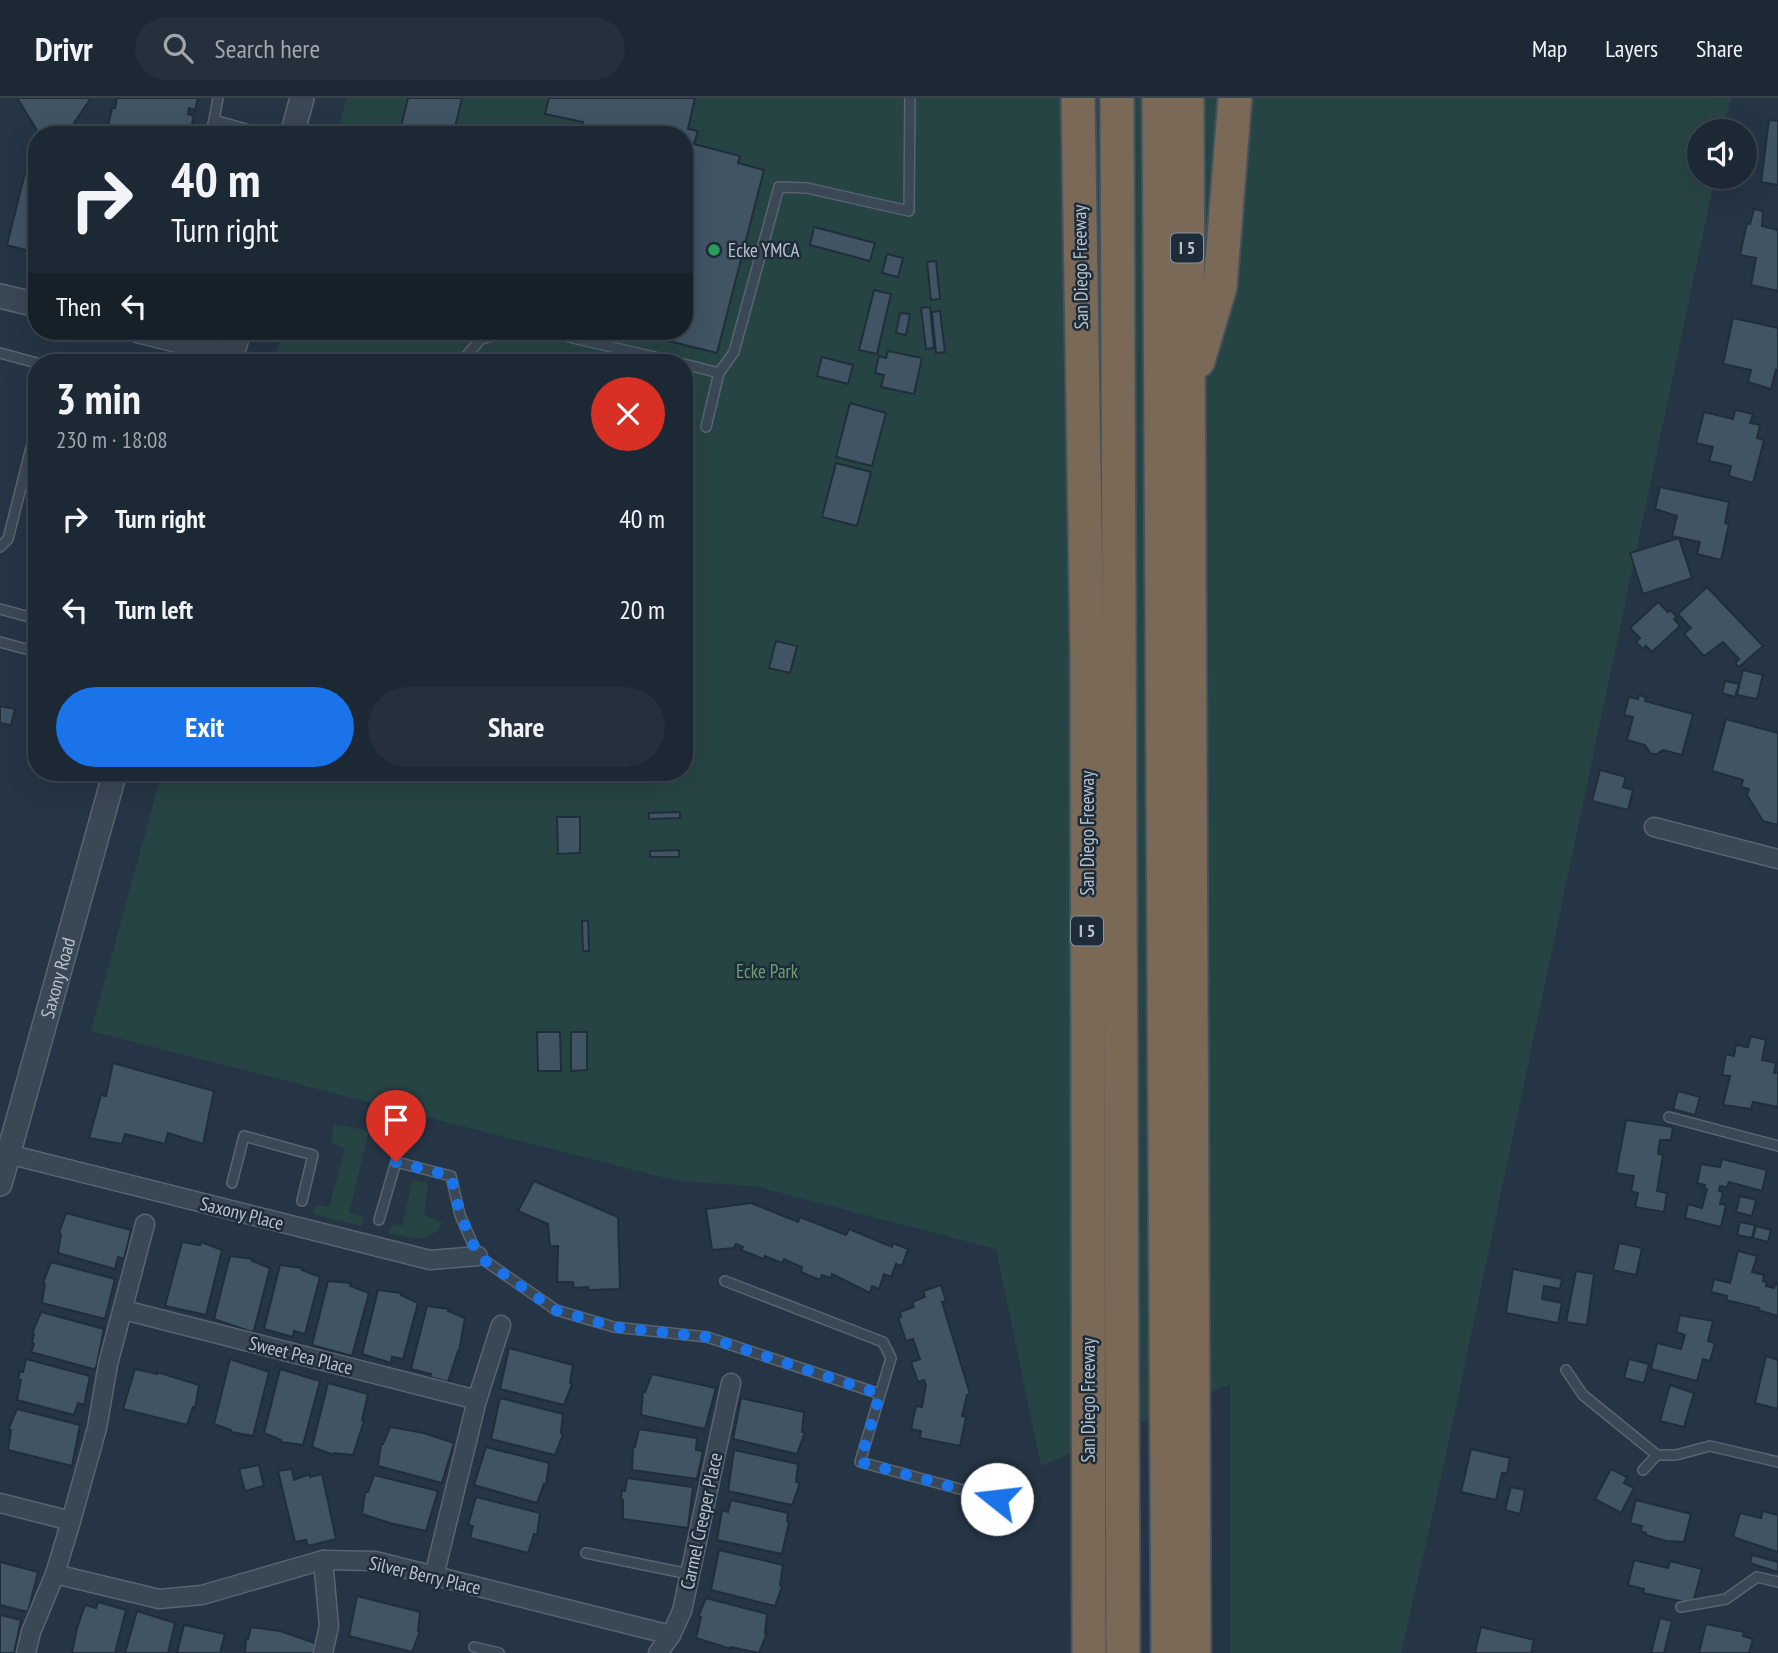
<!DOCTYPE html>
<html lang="en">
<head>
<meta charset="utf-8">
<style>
  body { margin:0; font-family:"PT Sans Narrow",sans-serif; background:#25303c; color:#f1f3f6; height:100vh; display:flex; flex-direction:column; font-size:26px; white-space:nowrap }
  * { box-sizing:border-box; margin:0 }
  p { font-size:23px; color:#a0a6ac }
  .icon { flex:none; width:38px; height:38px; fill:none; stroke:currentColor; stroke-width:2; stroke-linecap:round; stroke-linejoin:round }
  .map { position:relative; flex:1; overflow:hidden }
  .sheet { position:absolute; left:28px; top:256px; width:665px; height:427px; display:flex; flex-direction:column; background:#1c2834; border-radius:28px; box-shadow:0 7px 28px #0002,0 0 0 2px #3a444f }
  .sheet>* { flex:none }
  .banner { position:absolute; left:28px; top:28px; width:665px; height:214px; border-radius:28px; box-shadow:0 7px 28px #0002,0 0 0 2px #3a444f; background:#1c2834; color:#f1f3f6; overflow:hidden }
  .fabs { position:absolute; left:1687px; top:21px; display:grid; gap:14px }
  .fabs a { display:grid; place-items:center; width:70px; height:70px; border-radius:50%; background:#1c2834; box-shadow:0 7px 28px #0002,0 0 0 2px #3a444f; font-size:35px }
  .pin { position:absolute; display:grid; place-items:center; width:60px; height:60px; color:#fff; margin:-72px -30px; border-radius:50% 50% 50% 0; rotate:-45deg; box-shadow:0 0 7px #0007 }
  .pin .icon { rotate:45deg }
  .me { position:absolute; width:77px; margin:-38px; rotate:286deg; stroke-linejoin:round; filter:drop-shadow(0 0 5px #0008) }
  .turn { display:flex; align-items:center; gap:24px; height:147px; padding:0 28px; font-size:32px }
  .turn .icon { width:91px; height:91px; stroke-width:2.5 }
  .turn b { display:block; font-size:49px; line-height:60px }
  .then { display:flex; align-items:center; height:66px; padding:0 28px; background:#0003; gap:14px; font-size:26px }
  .round { display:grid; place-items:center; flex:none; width:74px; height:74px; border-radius:37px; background:#25303c }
  .overview { display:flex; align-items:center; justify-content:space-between; height:119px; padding:0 28px }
  h1 { font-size:42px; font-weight:600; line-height:52px }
  .primary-button { display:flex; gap:14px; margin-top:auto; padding:14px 28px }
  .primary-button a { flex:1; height:80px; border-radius:42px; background:#1a73e8; color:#fff; font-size:28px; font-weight:600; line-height:80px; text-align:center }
  .primary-button a+a { background:#25303c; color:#f1f3f6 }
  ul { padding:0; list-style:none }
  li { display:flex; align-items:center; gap:21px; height:91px; padding:0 28px }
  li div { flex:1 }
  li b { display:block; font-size:26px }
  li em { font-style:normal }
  header { display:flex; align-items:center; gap:42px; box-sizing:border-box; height:98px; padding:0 35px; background:#1c2834; border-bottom:2px solid #3a444f }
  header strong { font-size:33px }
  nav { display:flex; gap:38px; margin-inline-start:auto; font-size:24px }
  .search { width:490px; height:63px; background:#25303c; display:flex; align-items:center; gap:18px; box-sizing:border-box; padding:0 24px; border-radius:38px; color:#a0a6ac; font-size:26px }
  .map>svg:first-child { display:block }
  .green { fill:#274445 }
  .building { fill:#415464; stroke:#202e3b; stroke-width:2 }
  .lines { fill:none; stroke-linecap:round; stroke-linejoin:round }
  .service-casing { stroke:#586571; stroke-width:12 }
  .minor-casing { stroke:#586571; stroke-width:21 }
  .tertiary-casing { stroke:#586571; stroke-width:26 }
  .motorway-casing { stroke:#44525e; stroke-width:37 }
  .service { stroke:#3a4754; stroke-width:9 }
  .minor { stroke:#3a4754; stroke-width:18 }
  .tertiary { stroke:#3a4754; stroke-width:23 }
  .motorway { stroke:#7a6956; stroke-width:33 }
  .route { stroke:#1a73e8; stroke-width:12; stroke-dasharray:0 21.6 }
  .leisure-dot { fill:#2e9e5b; stroke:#1e2c39; stroke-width:2.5 }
  .labels { text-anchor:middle; stroke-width:5; stroke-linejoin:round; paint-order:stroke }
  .shield { fill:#1e2c39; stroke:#8995a1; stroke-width:2 }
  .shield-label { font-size:18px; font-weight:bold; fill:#b7c2cd }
  .poi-label { font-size:19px; fill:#b7c2cd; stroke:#1e2c39; text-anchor:start }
  .street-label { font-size:19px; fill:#b7c2cd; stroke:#1e2c39 }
  .park-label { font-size:19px; fill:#6ca074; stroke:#1e2c39 }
</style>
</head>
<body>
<header>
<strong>Drivr</strong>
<div class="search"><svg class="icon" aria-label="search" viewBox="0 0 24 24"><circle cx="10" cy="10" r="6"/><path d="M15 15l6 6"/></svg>Search here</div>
<nav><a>Map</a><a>Layers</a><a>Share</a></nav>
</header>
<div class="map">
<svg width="1778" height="1555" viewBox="0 0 1778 1555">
  <rect width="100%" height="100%" fill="#253545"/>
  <g class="green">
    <path d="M347,0H1731L1724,33H1699V79H1715L1442,1375L1401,1555H1230V1286L1041,1368L996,1151L754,1088L677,1083L91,933L162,674H684V264H274L283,233H684V37H336Z"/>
    <path d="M334,1026L369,1033L349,1115L364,1119L361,1128L313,1116L316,1107L329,1109L345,1051L331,1044Z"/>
    <path d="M413,1081L428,1086L424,1117L443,1125C426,1148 414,1140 389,1135L392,1126L402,1128Z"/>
  </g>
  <g class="building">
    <path d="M17,0H91L74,25L79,29L81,37H63L58,29L40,37Z"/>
    <path d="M117,0H198L195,12L189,10L188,16L194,18L189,37H106L112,10H115Z"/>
    <path d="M408,0H462L453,37H399Z"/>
    <path d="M549,0H695L688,31L698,33L694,46L740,58L738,65L764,72L717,255L628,233H684V37H580L583,24L545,16Z"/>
    <path d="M1769,22L1778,23V87L1761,84Z"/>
    <path d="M505,27L547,37H503Z"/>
    <path d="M34,49H37V155L7,147L28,63L31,64Z"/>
    <path d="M1754,111L1763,113L1762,128L1778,132V193L1751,187L1756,160L1740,157L1747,125L1750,126Z"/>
    <path d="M814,129L875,145L870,163L810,147Z"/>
    <path d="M887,156L903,160L898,179L882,175Z"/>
    <path d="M936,163L940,201L931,202L927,164Z"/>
    <path d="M874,192L891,196L877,256L859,252Z"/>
    <path d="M930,209L934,250L926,251L921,210Z"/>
    <path d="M940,213L945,254L936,255L932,214Z"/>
    <path d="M900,215L910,216L906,237L896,235Z"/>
    <path d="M1733,220L1778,230V273L1776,272L1771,291L1748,284L1751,272L1723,266Z"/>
    <path d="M888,253L922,260L914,296L881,289L884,277L875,275L879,258L886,260Z"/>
    <path d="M822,259L853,267L848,286L817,278Z"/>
    <path d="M850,305L886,315L872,368L836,359Z"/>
    <path d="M1735,312L1753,316L1750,325L1760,327L1757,340L1764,342L1753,385L1729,378L1731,368L1709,363L1713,349L1696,345L1704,314L1733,321Z"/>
    <path d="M836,365L871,374L857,428L822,419Z"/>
    <path d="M1660,389L1729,404L1725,425L1729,426L1721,462L1697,456L1700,444L1672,438L1677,418L1655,411Z"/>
    <path d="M1679,440L1692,480L1643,496L1630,455Z"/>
    <path d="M1707,489L1763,548L1739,569L1735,565L1739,561L1723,544L1704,558L1684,536L1691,530L1678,516Z"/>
    <path d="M1658,504L1668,514L1670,512L1677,519L1674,521L1680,528L1652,554L1646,548L1643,551L1636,544L1640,540L1630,530Z"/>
    <path d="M776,543L797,548L790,575L769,570Z"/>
    <path d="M1743,572L1763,577L1757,601L1737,597Z"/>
    <path d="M1725,583L1739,586L1735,599L1722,595Z"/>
    <path d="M1639,597L1646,599L1645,603L1693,616L1682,657L1663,652L1657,656H1651L1645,647L1627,642L1633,619L1624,617L1629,599L1638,601Z"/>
    <path d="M0,608L15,611L11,627L0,625Z"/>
    <path d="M1726,621L1778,635V727L1763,723L1747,697L1749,691L1741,689L1743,682L1712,673Z"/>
    <path d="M1600,672L1626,679L1623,689L1633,692L1628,712L1592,703Z"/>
    <path d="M680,714V720L649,721V715Z"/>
    <path d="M557,719H580V755L558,756Z"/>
    <path d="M679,752V759H650V753Z"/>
    <path d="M582,823H588L589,853H583Z"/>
    <path d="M537,934H560L561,973H538Z"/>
    <path d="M571,934H587V972L571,973Z"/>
    <path d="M1751,938L1766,942L1762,962L1776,965L1774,975H1778V1009L1753,1004L1751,1011L1723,1007L1730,978L1722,977L1726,956L1734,958L1736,947L1748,949Z"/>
    <path d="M113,965L214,993L203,1046L168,1035L165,1046L125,1036L122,1046L89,1040L101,997L106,998Z"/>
    <path d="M1678,993L1700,999L1695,1017L1673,1011Z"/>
    <path d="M1626,1022L1673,1029L1671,1042H1660L1658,1056L1663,1057L1657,1093L1667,1095L1664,1114L1635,1109L1638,1095L1631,1093L1634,1078L1616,1075Z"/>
    <path d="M1722,1061L1767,1072L1762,1093L1729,1084L1727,1089L1720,1088L1719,1093L1723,1094L1720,1106L1726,1107L1721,1129L1685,1120L1688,1106L1702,1110L1707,1091L1704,1090L1705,1087L1697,1085L1701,1066L1720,1069Z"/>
    <path d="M534,1083L618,1119L620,1191L588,1192V1189L574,1190L573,1184H557L558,1148H550L548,1126L518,1113Z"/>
    <path d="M1740,1098L1756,1102L1752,1118L1736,1114Z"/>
    <path d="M751,1105L798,1124L800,1119L846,1137L849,1131L892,1149L893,1145L908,1151L902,1168L896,1166L891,1179L884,1176L879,1191L872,1188L870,1195L832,1176L831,1180L822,1177L820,1182L801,1174L802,1169L784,1161L782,1165L765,1158L764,1161L741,1152L743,1149L736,1146L734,1150L712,1152L706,1111Z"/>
    <path d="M66,1115L131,1132L124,1161L118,1159L115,1171L58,1155L61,1136L59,1135Z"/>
    <path d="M1740,1124L1755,1127L1752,1140L1737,1137Z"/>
    <path d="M1756,1128L1771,1132L1768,1144L1753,1140Z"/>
    <path d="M182,1144L200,1147L201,1144L222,1152L206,1217L165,1208Z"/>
    <path d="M1619,1145L1642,1150L1636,1177L1613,1172Z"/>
    <path d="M1738,1153L1757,1158L1752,1174L1764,1177L1763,1183L1767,1184L1766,1188L1774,1190L1775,1186L1778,1187V1218L1758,1212L1759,1210L1726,1202L1727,1198L1711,1194L1714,1181L1730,1185Z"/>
    <path d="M230,1158L253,1161L252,1163L270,1170L254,1232L252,1234L214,1221Z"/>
    <path d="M51,1164L115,1181L105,1221L42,1205L45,1186L43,1185Z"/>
    <path d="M280,1167L302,1170V1172L320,1179L305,1236L294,1233L293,1239L264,1231Z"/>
    <path d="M1513,1171L1562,1181L1560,1191L1544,1188L1542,1201L1562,1205L1558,1225L1506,1215Z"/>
    <path d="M1576,1173L1594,1176L1587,1227L1566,1224Z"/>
    <path d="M328,1183L351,1185L350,1188L369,1195L352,1258L312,1247Z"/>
    <path d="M941,1187L946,1203L942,1204L970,1296L967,1297L962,1318L966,1319L960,1348L920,1340L921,1333L911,1331L916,1308L922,1309L926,1287L924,1282L918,1284L911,1264L920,1261L913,1241L906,1243L898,1219H901L900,1214L914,1209L912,1204L925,1199L923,1193Z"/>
    <path d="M378,1192L401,1195V1197L418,1205L403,1261L392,1259L391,1265L362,1256Z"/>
    <path d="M427,1208L449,1211L448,1213L465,1220L459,1254L458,1253L448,1284L430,1279L431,1276L411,1271Z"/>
    <path d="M41,1214L104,1231L96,1270L93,1271L31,1254L34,1246L32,1245L34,1236L32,1235Z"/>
    <path d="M1680,1217L1713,1223L1708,1243L1715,1245L1710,1263L1703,1261L1697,1283L1651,1271L1657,1245L1681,1251L1685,1237L1676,1234Z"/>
    <path d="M509,1250L573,1267L570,1285L572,1286L564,1307L500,1291Z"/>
    <path d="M1766,1258L1778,1262V1311L1755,1305Z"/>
    <path d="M26,1261L90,1278L84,1307L78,1305L74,1317L17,1302L21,1282L18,1281L20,1273L23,1274Z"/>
    <path d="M230,1261L269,1274L253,1338L231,1334V1332L214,1326Z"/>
    <path d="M1629,1261L1649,1266L1644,1285L1624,1280Z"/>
    <path d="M135,1271L157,1276V1274L199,1287L195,1310L193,1309L187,1327L123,1311Z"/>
    <path d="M280,1271L320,1283L303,1347L281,1344V1342L264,1335Z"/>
    <path d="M652,1276L716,1290L705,1331L641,1317L643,1294H645Z"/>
    <path d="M328,1285L368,1296L362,1322L364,1323L353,1357L334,1355V1357L312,1349Z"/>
    <path d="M1670,1287L1694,1295L1684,1329L1660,1323Z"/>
    <path d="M500,1300L563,1316L561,1335L563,1336L555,1357L491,1341Z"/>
    <path d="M741,1300L804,1314L802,1334H805L797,1356L733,1341Z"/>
    <path d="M17,1311L80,1327L72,1368L8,1352L11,1332H8Z"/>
    <path d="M390,1329L424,1335L454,1345L442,1385L378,1368L381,1346H383Z"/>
    <path d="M639,1331L697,1340L696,1352L703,1353L697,1381L632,1372L633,1349H635Z"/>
    <path d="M486,1349L549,1365L546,1387L544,1386L537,1405L474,1387Z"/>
    <path d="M1471,1351L1510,1360L1507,1375H1502L1496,1402L1461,1394Z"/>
    <path d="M734,1352L798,1366L796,1384L800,1385L792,1407L728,1393Z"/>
    <path d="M259,1367L264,1388L245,1393L239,1371Z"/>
    <path d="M292,1371L294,1382L310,1376V1379L322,1376L336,1441L308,1448L306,1442L295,1444L278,1373Z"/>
    <path d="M1611,1371L1627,1379L1624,1385L1634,1390L1621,1415L1595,1401Z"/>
    <path d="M374,1377L438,1393L426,1433L390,1425L362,1416L365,1394H368Z"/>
    <path d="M627,1380L693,1389L688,1430L623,1421V1402L621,1401L622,1392L625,1393Z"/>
    <path d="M1511,1389L1525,1392L1520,1416L1505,1412Z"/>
    <path d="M476,1399L540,1415L537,1437L534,1436L528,1455L470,1440L473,1428L468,1427Z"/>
    <path d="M731,1402L788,1415L787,1423L789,1424L782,1456L717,1442L722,1412L728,1414Z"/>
    <path d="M1636,1402L1691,1416L1684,1444L1666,1443L1646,1437V1435L1641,1433L1642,1428L1630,1425Z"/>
    <path d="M1763,1413L1778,1417V1454L1733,1439L1740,1415L1761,1420Z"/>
    <path d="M719,1452L783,1467L780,1487L782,1488L775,1508L711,1492Z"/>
    <path d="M1752,1457L1778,1464V1474L1750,1465Z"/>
    <path d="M1634,1462L1668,1470L1670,1463L1702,1471L1694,1501L1685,1504L1643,1495L1644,1491L1628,1487Z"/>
    <path d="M0,1464L38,1474L28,1514L0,1507Z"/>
    <path d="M357,1498L420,1514L418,1533H420L412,1554L349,1538Z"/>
    <path d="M706,1500L767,1516L765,1535H767L759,1555L731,1549V1551L696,1540L701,1519H698Z"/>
    <path d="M98,1504L126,1512L115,1555H72L77,1530L85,1507L96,1510Z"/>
    <path d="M137,1513L175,1525L168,1555H125Z"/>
    <path d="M0,1517L21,1522L14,1555H0Z"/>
    <path d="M1660,1520L1672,1523L1664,1555H1651Z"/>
    <path d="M1706,1526L1744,1534L1743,1538L1753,1541L1749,1555H1699Z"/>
    <path d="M184,1527L225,1536L220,1555H177Z"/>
    <path d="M251,1529L280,1533L315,1545L314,1555H245L246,1541H248Z"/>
    <path d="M1481,1529L1534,1542L1531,1555H1475Z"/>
  </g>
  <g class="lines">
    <g class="service-casing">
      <g id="service">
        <path d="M214,22L218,0"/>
        <path d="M210,37L214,22L267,37"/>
        <path d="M543,233L676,264"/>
        <path d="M0,255L37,265"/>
        <path d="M461,264L481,241L512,233"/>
        <path d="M684,266L719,275L706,329"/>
        <path d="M719,275L734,254L779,89L807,90L909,113L910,0"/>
        <path d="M0,449L8,441L37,326"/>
        <path d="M0,511L37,521"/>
        <path d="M0,544L37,554"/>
        <path d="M1669,1019L1778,1048"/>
        <path d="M232,1085L244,1038L313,1057L302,1103"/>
        <path d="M379,1122L396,1064L451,1078L460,1117L478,1158L556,1212L614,1229L707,1239L880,1296"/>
        <path d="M725,1183L883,1244L891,1260L860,1364L997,1401"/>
        <path d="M1566,1272L1583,1297L1657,1357H1676L1710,1348L1778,1364"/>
        <path d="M1643,1372L1657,1357"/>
        <path d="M586,1455L689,1476"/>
        <path d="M1681,1509L1726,1501L1757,1479L1778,1484"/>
        <path d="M474,1549L499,1555"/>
      </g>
    </g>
    <g class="minor-casing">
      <g id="minor">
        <path d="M1654,729L1778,761"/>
        <path d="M8,1056L430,1162L478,1158"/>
        <path d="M124,1212L477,1302"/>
        <path d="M0,1405L71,1423"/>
        <path d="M55,1476L159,1501L202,1497L323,1462L375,1463L671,1537"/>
        <path d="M434,1478L477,1302L501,1227"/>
        <path d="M26,1555L31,1534L55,1476L71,1423L97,1330L108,1266L145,1126"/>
        <path d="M323,1555L329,1528L323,1462"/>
        <path d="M658,1555L671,1537L682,1513L731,1285"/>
      </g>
    </g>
    <g class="tertiary-casing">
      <g id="tertiary">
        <path d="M292,37L302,0"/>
        <path d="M0,198L37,207"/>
        <path d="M139,233L232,256"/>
        <path d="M230,264L239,233"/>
        <path id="s1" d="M0,1086L115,674"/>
      </g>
    </g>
    <g class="motorway-casing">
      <g id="motorway">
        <path d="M1078,0L1087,553L1089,1555"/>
        <path d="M1117,0L1123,1555"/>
        <path d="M1159,0L1168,1555"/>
        <path d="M1187,0L1194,1555"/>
        <path d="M1198,263L1220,189L1235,0"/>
      </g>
    </g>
    <use href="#service" class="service"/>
    <use href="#minor" class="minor"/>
    <use href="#tertiary" class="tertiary"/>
    <use href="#motorway" class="motorway"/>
  </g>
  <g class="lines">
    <path class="route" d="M396,1064L451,1078L460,1116L478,1158L555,1212L614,1229L707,1239L880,1296L860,1364L997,1401"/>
  </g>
  <circle class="leisure-dot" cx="714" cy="152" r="7"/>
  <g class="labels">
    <g class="shield">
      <rect x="1171" y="135.5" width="32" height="29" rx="5"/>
      <rect x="1071" y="818.5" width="32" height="29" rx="5"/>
    </g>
    <g class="shield-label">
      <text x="1187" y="156">I 5</text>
      <text x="1087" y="839">I 5</text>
    </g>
    <g class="poi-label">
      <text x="728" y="159">Ecke YMCA</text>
    </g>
    <g class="street-label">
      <text transform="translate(1080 169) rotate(-91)" y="7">San Diego Freeway</text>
      <text transform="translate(1087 735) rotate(-90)" y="7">San Diego Freeway</text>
      <text dy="7" stroke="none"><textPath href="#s1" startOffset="214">Saxony Road</textPath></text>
      <text transform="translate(242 1115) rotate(14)" y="7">Saxony Place</text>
      <text transform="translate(301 1257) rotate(14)" y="7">Sweet Pea Place</text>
      <text transform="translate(1088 1302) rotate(-90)" y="7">San Diego Freeway</text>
      <text transform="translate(701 1423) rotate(-78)" y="7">Carmel Creeper Place</text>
      <text transform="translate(425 1477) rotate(13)" y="7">Silver Berry Place</text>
    </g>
    <g class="park-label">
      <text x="767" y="880">Ecke Park</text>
    </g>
  </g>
</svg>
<div class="fabs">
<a><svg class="icon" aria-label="sound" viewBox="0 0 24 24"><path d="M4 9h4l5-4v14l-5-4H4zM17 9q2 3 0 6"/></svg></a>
</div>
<div class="pin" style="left:396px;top:1064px;background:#d93025"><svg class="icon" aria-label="arrive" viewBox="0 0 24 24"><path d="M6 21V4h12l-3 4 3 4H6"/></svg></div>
<svg class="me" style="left:997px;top:1401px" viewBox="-20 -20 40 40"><circle r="19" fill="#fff"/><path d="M0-13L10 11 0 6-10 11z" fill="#1a73e8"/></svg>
<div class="banner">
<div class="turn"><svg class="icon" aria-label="right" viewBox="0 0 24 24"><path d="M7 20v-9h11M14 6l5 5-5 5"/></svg><div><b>40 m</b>Turn right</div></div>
<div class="then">Then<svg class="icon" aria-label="left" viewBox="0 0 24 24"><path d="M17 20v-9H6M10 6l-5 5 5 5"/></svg></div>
</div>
<section class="sheet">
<div class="overview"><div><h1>3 min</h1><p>230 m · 18:08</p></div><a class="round" style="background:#d93025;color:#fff"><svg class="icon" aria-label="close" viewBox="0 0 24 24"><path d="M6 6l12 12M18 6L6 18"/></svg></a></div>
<ul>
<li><svg class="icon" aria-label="right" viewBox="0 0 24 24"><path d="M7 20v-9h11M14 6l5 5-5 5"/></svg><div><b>Turn right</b></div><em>40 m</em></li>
<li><svg class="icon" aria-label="left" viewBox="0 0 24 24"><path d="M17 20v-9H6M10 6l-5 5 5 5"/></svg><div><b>Turn left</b></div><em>20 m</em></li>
</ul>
<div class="primary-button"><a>Exit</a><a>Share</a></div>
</section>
</div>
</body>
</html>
